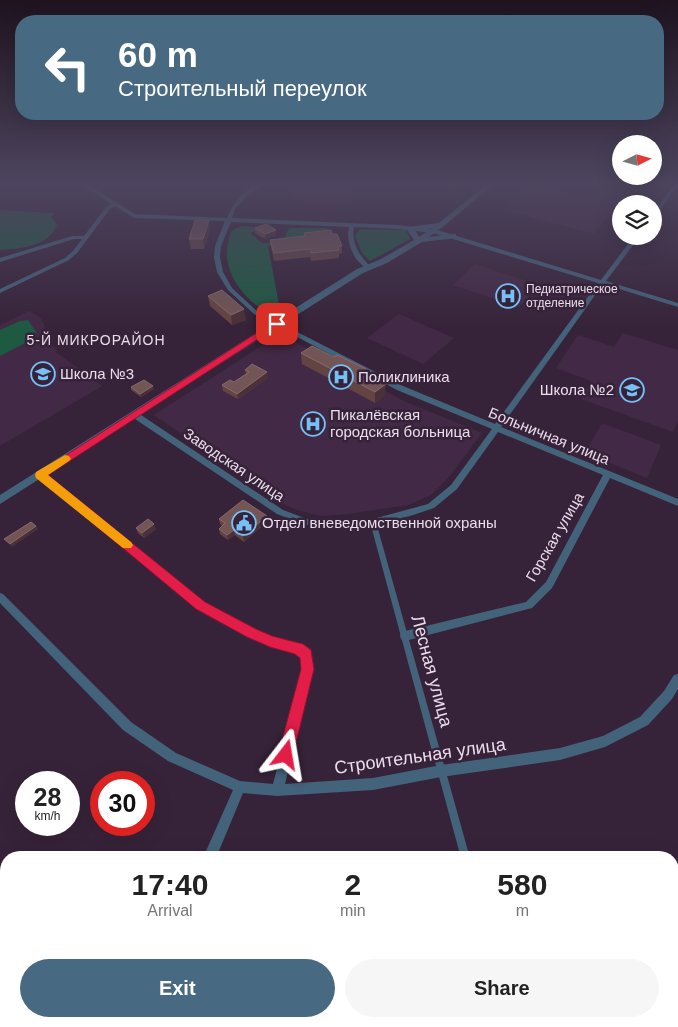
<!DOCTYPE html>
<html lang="en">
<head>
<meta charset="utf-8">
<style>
  body { margin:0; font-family:Helvetica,sans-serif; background:#f6f6f6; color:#222; height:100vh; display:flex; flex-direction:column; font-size:19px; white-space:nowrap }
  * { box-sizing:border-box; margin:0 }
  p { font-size:16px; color:#767676 }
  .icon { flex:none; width:28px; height:28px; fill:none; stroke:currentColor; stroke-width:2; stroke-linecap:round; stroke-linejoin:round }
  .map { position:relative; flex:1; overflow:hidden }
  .panel { position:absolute; left:0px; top:851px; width:679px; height:176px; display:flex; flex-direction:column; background:#fff; border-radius:20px 20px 0 0; box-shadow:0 5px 20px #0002 }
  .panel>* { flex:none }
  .hud { position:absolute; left:15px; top:15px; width:649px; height:105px; border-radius:20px; box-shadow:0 5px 20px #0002; background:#476981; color:#fff; overflow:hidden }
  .needle { width:32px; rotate:84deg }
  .tools { position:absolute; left:612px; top:135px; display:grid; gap:10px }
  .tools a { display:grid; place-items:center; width:50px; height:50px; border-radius:50%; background:#fff; box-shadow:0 5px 20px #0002; font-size:25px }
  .speed { position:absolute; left:15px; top:771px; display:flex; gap:10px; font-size:25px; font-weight:700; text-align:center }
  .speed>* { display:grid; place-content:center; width:65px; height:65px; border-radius:50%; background:#fff; box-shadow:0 5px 20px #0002; line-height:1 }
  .speed small { font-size:12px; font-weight:400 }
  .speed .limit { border:8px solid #d22; background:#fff; color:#111 }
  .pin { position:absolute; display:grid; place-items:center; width:42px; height:42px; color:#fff; margin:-21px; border-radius:10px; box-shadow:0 2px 8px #0006 }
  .me { position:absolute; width:55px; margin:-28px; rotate:14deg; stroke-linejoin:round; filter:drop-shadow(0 0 4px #0008) }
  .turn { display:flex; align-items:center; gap:18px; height:105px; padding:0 20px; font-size:22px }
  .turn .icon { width:65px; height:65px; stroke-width:2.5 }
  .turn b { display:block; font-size:35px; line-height:42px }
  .eta { display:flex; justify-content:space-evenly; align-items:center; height:85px; text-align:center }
  .eta b { font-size:30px; font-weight:800; line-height:35px }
  .primary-button { display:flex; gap:10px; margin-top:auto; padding:10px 20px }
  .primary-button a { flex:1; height:58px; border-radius:30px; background:#476981; color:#fff; font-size:20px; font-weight:800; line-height:58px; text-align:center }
  .primary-button a+a { background:#f6f6f6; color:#222 }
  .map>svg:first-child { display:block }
  .built { fill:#422945 }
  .green { fill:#1e5a41 }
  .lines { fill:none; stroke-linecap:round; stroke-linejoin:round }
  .pedestrian { fill:#43637b; fill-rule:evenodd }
  .minor { fill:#43637b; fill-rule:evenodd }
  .tertiary { fill:#43637b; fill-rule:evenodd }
  .wall { fill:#644442 }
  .shaded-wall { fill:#4c3037 }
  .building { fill:#725554; stroke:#856a6c }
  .route { fill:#e11d48; stroke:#92132f }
  .slow { fill:#f59e0b }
  .labels { text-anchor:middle; stroke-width:5; stroke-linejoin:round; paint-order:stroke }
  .far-poi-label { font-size:12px; fill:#e9dceb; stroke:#372339; text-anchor:start }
  .far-neighbourhood-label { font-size:14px; letter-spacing:1px; fill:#e9dceb; stroke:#372339 }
  .poi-label { font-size:15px; fill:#e9dceb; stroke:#372339; text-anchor:start }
  .street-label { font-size:15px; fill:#e9dceb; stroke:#372339 }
  .near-street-label { font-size:18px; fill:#e9dceb; stroke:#372339 }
</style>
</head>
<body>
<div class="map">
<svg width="678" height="1027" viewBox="0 0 678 1027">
  <rect width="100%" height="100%" fill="#372339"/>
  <g class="built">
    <path d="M307,183L354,184L349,204L309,203L289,198L295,187Z"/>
    <path d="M531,184L581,196L584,193L620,202L594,234L504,210Z"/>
    <path d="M475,264L508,275L539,285L519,307L453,285Z"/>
    <path d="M29,311L41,318L57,353L102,386L0,446V325Z"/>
    <path d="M399,314L454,338L423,364L367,338Z"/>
    <path d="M623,333L678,350V420L673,432L581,399L591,381L556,368L578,335L614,347Z"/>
    <path d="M280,334L406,402L482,433L449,477L431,495L408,505L348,514L321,516L297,510L283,504L154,415Z"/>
    <path d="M602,423L661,445L647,478L585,453Z"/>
  </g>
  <g class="green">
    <path d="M0,210L54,213L51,217L57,225C49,246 20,249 0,250Z"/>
    <path d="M241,226L264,228L250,233L262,243H269L285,237L289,228H327L330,235L298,243L268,246L280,310L271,314C249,304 230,282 227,258C226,249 229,239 231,231Z"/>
    <path d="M360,229L406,230L410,239L370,261L362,253L355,236Z"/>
    <path d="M28,320L36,332L35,338L0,356V330L20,321Z"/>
  </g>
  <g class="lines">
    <g class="pedestrian">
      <path d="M371,520H375L376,522L470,858H461L370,522Z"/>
      <path d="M505,1021H515L517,1027H507Z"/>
    </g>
    <g class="minor">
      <path d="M80,183H85L135,214L227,218C233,203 248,183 266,183L249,194L235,209L232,218L397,225L434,229L601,280L634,236H640L606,281L678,303V307L603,284L501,427L678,499V506L610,478L552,588L532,608L405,641L401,639L400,636L401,633L405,631L526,602L546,582L603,475L498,432L457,489L434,508L410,516L373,525L325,528L306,525L277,514L132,417L131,415L132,413H138L283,510L307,519L325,522L373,519L428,504L451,485L492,429L397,390L254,314L228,290L217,272L214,257L215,246L225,221L134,218L115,206L110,209L77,253L69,260L0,293V289L65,258L73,251L82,239H74L0,262V258L72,236H84L106,207L111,204ZM231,222L349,227C345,242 354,262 368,269L371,267C360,256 351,244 354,227L397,229L433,233L598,283L495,424L403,386L258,312L232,288L223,272L220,257L221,246Z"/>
      <path d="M655,183L673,185L675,183H678V190L675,189L656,216L654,217V212L671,188Z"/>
      <path d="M40,472L43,473L204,603L256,630L271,637L303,645L311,652L313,669L285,784L373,778L441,765L560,748L603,736L640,717L664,691L674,675L678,674V689L672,699L648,725L605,747L560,760L441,777L373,790L277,796L243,793L216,858H203L233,790L168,761L123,730L0,603V593L3,594L131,722L176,753L240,781L273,784L303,669L302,657L296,652L270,646L248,636L198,609L37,477L36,475Z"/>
      <path d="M672,871H678V883L672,884Z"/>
      <path d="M678,1018V1027H659L661,1022L672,1021V1019Z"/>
      <path d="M123,1021H140L137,1027H121Z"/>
      <rect x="270" y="1021" width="14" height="6"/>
    </g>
    <g class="tertiary">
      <path d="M488,183H495L444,226L429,237L453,234H456V238L422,242L387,263L363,273L0,504V495L357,269L381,259L414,240L406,228L408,227L439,223ZM433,228L419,237L415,230Z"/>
      <path d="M0,917L6,920V943L0,940Z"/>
      <path d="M62,1021H82L84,1027H64Z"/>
    </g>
  </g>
  <g class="wall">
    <path d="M447,183H461L456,187L446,184Z"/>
    <path d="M255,228L276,235L265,239L255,233Z"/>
    <path d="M210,230L204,249H191L189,239Z"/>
    <path d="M304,233L332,234L342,246V253L339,254V258L311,261L310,257L274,261L271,247L270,240L304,236Z"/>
    <path d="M208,296L246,320L232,325L210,306Z"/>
    <path d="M301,353L365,373L385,395L375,403L302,364Z"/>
    <path d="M245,370L267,372L268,378L238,399L223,391L222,385L234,382L246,374Z"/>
    <path d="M131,387L154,389L141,397L131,390Z"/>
    <path d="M219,519L268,521L244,542L235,535L228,540L220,534L219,529L222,526L220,524Z"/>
    <path d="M136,528L156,529L144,538L138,533Z"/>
    <path d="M545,1021H560V1027H546Z"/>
  </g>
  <g class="shaded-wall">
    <path d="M0,183H7L0,185Z"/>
    <path d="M457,183H461L456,187Z"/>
    <path d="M209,220L210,230L204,249L203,239Z"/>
    <path d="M276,230V235L265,239V234Z"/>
    <path d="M244,309L246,320L232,325L231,315Z"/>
    <path d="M267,372L268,378L238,399L237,394Z"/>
    <path d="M386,384L385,395L375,403V392Z"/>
    <path d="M153,386L154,389L141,397L140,394Z"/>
    <path d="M267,516L268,521L244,542L243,536Z"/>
    <path d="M154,524L156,529L144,538L142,533Z"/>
    <path d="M36,526L38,529L12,547L10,544Z"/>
    <path d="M234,530L235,535L228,540L227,535Z"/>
  </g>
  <g class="building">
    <path d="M195,220H209L203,239H189Z"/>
    <path d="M266,224L276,230L265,234L255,228Z"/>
    <path d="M331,230L332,234H337L342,246H337L339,250L311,253L310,249L274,253L270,240L305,236L304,233Z"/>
    <path d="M222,290L244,309L231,315L208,296Z"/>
    <path d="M312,346L334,357L337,355L366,369L362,372L386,384L375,392L301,353Z"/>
    <path d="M252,364L267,372L237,394L222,385L230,380L234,382L249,372L245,370Z"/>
    <path d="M144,380L153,386L140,394L131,387Z"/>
    <path d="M243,500L267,516L243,536L234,530L227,535L219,529L225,523L219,519Z"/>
    <path d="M148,519L154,524L142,533L136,528Z"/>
    <path d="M31,522L36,526L10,544L4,539Z"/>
    <path d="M546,1021H560L562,1026L548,1027Z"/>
  </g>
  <linearGradient id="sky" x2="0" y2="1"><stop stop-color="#1e131f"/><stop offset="0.56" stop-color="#4d455f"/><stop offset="1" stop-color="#4d455f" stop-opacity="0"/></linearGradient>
  <rect width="678" height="327" fill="url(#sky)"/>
  <path class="route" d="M274,322L281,324L48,475L205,602L256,629L272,636L303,644L311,650L314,669L293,755L291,760L286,763L280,760L278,755L301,669L300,658L295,654L270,647L247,637L196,609L35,475Z"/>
  <path class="slow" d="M65,455L69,456L71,459L69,461L48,475L131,542L133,545L131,548H123L36,478L35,475L36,472Z"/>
  <defs>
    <g id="hospital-ring" transform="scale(1.25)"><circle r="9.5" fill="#372339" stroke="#75c0f6" stroke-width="1.5"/><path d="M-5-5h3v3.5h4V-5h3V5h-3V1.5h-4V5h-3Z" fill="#75c0f6"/></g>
    <g id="school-ring" transform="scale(1.25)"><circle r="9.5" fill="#372339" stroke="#75c0f6" stroke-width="1.5"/><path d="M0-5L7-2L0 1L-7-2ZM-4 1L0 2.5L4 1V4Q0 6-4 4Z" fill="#75c0f6"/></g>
    <g id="civic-ring" transform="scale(1.25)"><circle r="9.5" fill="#372339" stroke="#75c0f6" stroke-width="1.5"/><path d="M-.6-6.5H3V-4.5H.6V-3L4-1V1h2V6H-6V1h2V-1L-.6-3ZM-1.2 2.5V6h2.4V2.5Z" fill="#75c0f6"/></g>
  </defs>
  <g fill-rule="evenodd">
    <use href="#hospital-ring" x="508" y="296"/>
    <use href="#school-ring" x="43" y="374"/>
    <use href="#hospital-ring" x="341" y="377"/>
    <use href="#school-ring" x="632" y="390"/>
    <use href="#hospital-ring" x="313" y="424"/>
    <use href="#civic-ring" x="244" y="523"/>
  </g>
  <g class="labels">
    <g class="far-poi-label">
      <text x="526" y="293">Педиатрическое<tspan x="526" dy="14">отделение</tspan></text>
    </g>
    <g class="far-neighbourhood-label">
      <text x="96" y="345">5-Й МИКРОРАЙОН</text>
    </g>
    <g class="poi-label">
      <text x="60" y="379">Школа №3</text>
      <text x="358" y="382">Поликлиника</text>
      <text x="614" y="395" text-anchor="end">Школа №2</text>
      <text x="330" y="420">Пикалёвская<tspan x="330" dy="17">городская больница</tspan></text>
      <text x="262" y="528">Отдел вневедомственной охраны</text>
    </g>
    <g class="street-label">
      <text transform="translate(549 436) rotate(22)" y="5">Больничная улица</text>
      <text transform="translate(234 465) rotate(34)" y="5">Заводская улица</text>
      <text transform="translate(555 537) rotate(-60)" y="5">Горская улица</text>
    </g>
    <g class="near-street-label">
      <text transform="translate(432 671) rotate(75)" y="6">Лесная улица</text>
      <text transform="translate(420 756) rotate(-8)" y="6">Строительная улица</text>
    </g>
  </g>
</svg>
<div class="tools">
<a><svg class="needle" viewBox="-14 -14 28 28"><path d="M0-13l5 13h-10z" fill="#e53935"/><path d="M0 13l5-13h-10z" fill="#767676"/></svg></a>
<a><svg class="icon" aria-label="layers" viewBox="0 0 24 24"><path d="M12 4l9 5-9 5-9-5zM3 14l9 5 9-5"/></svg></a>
</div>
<div class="speed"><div>28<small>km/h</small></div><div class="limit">30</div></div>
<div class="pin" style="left:277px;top:324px;background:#d93025"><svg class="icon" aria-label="arrive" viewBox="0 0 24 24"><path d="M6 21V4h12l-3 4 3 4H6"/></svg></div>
<svg class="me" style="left:286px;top:755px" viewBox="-20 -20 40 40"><path d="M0-17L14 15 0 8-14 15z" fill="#e11d48" stroke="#fff" stroke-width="4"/></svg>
<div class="hud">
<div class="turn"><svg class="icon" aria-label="left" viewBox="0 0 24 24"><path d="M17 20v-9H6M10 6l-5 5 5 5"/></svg><div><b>60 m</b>Строительный переулок</div></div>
</div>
<section class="panel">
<div class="eta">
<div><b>17:40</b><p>Arrival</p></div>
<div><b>2</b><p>min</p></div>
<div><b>580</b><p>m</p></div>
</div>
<div class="primary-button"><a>Exit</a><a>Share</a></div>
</section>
</div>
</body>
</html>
